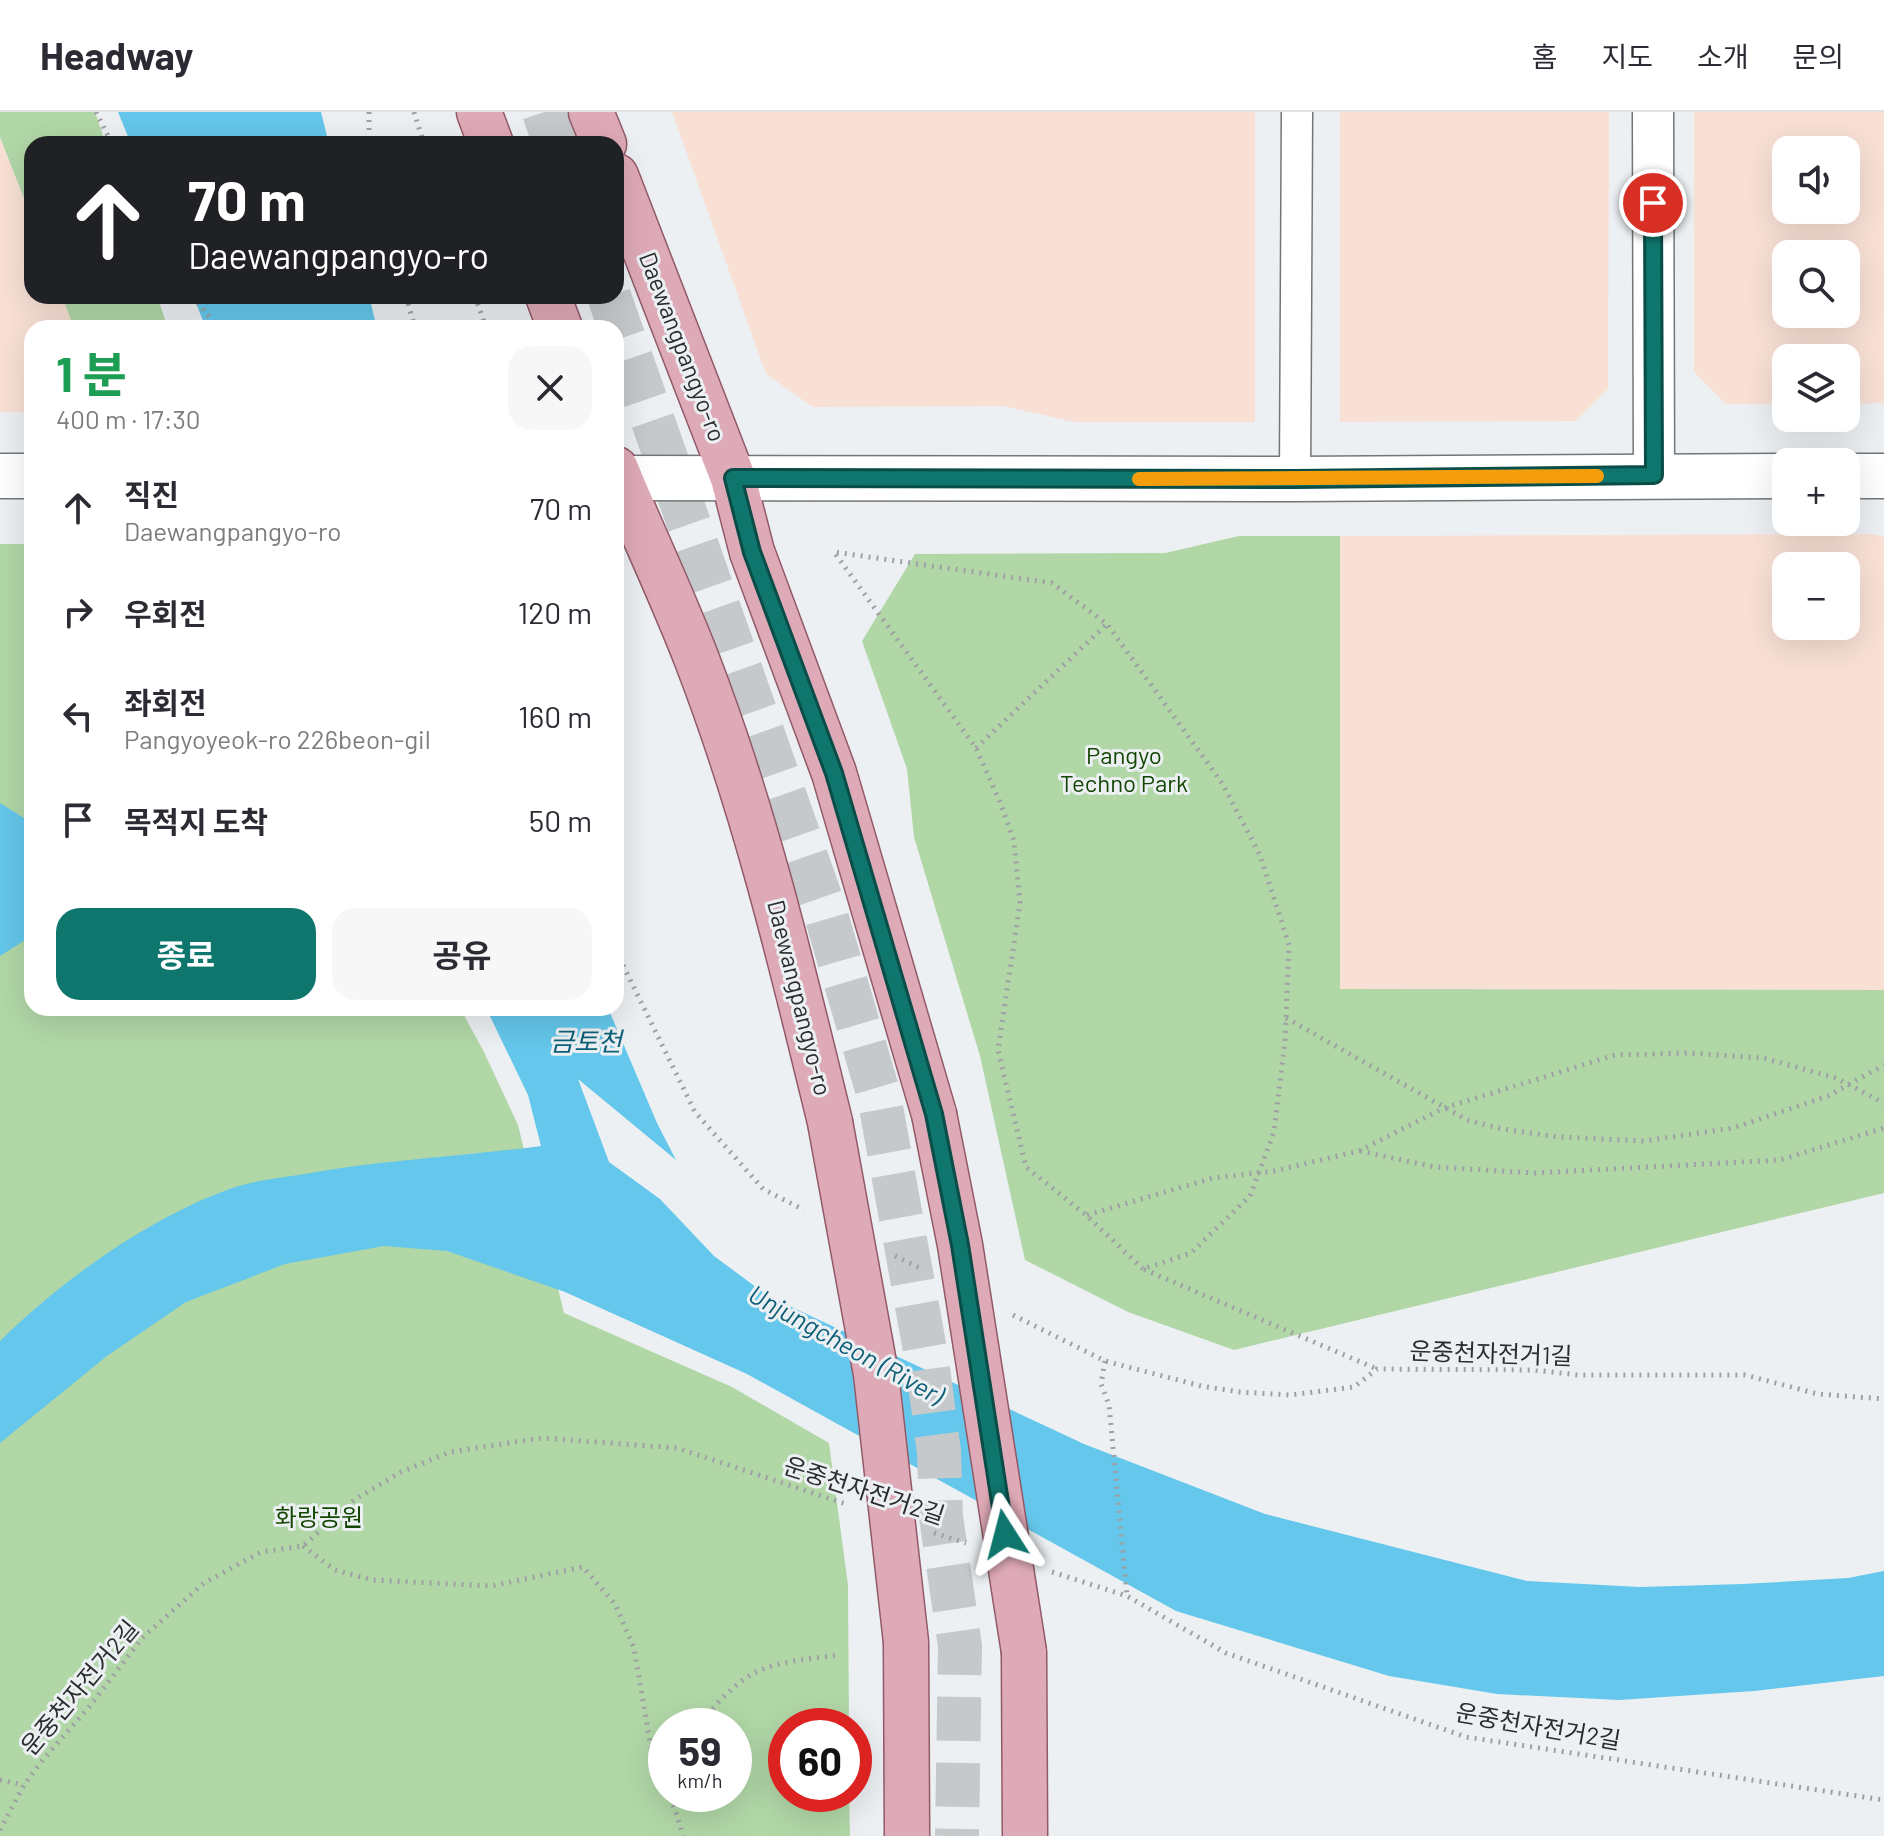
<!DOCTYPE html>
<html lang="ko">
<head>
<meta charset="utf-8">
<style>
  body { margin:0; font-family:Barlow,"Noto Sans KR",sans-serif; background:#f7f7f7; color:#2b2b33; height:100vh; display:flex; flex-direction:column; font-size:30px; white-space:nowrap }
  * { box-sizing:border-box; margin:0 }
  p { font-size:26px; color:#7c7c81 }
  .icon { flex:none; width:44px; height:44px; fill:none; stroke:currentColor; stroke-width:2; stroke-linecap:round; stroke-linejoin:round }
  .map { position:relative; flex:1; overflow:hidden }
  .side { position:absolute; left:24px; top:208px; width:600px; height:696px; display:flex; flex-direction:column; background:#fff; border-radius:24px; box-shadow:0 8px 32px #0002 }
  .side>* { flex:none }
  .guide { position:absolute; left:24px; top:24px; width:600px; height:168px; border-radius:24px; box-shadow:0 8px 32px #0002; background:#202124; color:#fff; overflow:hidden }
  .tools { position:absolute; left:1772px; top:24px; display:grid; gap:16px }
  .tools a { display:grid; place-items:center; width:88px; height:88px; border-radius:16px; background:#fff; box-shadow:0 8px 32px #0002; font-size:40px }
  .speed { position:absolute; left:648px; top:1596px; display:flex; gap:16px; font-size:40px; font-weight:700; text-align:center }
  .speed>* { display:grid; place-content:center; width:104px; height:104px; border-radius:50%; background:#fff; box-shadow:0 8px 32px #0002; line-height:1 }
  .speed small { font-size:20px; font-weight:400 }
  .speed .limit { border:12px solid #d22; background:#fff; color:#111 }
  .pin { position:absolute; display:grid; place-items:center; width:68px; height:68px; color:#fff; margin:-34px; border:4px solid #fff; border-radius:50%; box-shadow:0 2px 8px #0007 }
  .me { position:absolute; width:88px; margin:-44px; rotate:351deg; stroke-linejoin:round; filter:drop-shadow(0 0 6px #0008) }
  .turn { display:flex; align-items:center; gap:28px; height:168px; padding:0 32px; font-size:36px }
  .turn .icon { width:104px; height:104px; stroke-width:2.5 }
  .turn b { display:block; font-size:56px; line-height:68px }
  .round { display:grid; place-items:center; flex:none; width:84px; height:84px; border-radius:24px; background:#f7f7f7 }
  .headline { display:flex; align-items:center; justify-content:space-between; height:136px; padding:0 32px }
  h1 { font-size:48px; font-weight:700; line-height:60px; color:#1e9e55 }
  .button { display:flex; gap:16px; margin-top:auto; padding:16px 32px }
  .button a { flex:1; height:92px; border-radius:24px; background:#0f766e; color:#fff; font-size:32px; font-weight:700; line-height:92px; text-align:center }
  .button a+a { background:#f7f7f7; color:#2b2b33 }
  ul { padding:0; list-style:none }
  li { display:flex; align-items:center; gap:24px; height:104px; padding:0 32px }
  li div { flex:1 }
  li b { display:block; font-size:30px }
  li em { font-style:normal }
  header { display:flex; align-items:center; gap:48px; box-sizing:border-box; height:112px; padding:0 40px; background:#fff; border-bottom:2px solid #e1e1e2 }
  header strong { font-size:38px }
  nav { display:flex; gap:44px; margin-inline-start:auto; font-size:28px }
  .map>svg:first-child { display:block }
  .commercial { fill:#f8e0d5; fill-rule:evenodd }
  .green { fill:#b1d7a7; fill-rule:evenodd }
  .water { fill:#64c7eb }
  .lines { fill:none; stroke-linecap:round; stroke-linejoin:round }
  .primary-tunnel { stroke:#c5c9cb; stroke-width:44; stroke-dasharray:44 22; stroke-linecap:butt }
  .pedestrian-casing { stroke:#727678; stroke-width:33 }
  .minor-casing { stroke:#727678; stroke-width:43 }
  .tertiary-casing { stroke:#727678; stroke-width:47 }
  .primary-casing { stroke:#925a68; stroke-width:47 }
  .path { stroke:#9ea1a3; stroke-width:5; stroke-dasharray:2 6; stroke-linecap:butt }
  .pedestrian { stroke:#fff; stroke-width:30 }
  .minor { stroke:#fff; stroke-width:40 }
  .tertiary { stroke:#fff; stroke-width:44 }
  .primary { stroke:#dfaab7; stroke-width:44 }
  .primary-bridge-casing { stroke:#925a68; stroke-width:47; stroke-linecap:butt }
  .primary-bridge { stroke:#dfaab7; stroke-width:44 }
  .route-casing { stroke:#0a4d48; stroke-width:20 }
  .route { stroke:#0f766e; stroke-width:14 }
  .slow { stroke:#f59e0b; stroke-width:14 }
  .labels { text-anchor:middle; stroke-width:6; stroke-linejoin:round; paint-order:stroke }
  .street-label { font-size:24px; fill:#2b2c2d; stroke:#ecf0f3 }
  .park-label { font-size:24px; fill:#124601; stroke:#ecf0f3 }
  .water-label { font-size:26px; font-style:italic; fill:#0d5f78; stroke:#ecf0f3 }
</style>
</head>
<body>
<header>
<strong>Headway</strong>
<nav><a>홈</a><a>지도</a><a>소개</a><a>문의</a></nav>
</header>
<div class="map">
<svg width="1884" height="1724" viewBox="0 0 1884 1724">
  <rect width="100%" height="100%" fill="#ecf0f3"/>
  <g class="commercial">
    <path d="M672,0H1255V310H1074L1004,294L813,295L766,262Z"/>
    <path d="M1340,0H1609L1608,277L1576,309L1340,310Z"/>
    <path d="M1694,0H1884V291L1846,292V246H1786V292H1726L1694,260ZM1786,38H1846V98H1786ZM1786,142H1846V202H1786Z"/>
    <path d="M0,25L32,107V184H62L74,216H32V300H0Z"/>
    <path d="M1871,422L1884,425V878L1340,877V424ZM1786,454H1846V514H1786Z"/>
  </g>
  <g class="green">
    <path d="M0,0H95L106,32H32V107L0,25Z"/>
    <path d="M62,184H157L168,216H74Z"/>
    <path d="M1239,424H1340V877L1884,878V1081L1234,1238L1128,1200L1025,1148L980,944L914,725L907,657L862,529L915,442L1165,441Z"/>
    <path d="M0,432H32V896H460L483,938L518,1013L564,1201L732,1275L829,1331L848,1473L849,1614H786V1682H849L850,1724H0ZM666,1614H734V1682H666Z"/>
  </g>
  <g class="water">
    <path d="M118,0H321L329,32H131Z"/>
    <path d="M193,184H369L377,216H206Z"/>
    <path d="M0,691L32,711V820L30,825L0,844Z"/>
    <path d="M486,896H608L657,1011L676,1048L578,967L609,1050L660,1087L714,1144L768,1184L1084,1332L1265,1402L1527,1469L1640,1475L1743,1472L1848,1466L1884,1459V1564L1754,1579L1619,1588L1497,1582L1389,1564L1176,1499L747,1262L565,1180L447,1139L384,1134L285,1152L186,1190L107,1244L0,1331V1229C63,1167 155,1101 239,1074C258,1068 279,1066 299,1063C379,1048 460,1045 541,1034L528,983Z"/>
  </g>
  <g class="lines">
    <g class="primary-tunnel">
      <path d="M544,0L555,32"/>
      <path d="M609,184L824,796L879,984L927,1249L939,1340L941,1405L960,1534L957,1724"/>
    </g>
    <g class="pedestrian-casing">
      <path id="pedestrian" d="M1295,367L1297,0"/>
    </g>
    <g class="minor-casing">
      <path id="minor" d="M1653,0L1654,363"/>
    </g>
    <g class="tertiary-casing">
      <g id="tertiary">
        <path d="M0,364H32"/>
        <path d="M1846,364H1884"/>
        <path d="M616,366L1295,367L1786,364"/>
      </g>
    </g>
    <g class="primary-casing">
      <g id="primary">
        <path d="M479,0L491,32"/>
        <path d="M591,0L604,32"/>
        <path d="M616,64L733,366L752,440L834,661L934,1002"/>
        <path d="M548,184L560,216"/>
        <path d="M616,357C642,421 672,483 697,548C755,698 792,854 830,1010"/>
        <path d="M906,1530L907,1724"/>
        <path d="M1024,1540L1025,1724"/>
      </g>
    </g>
    <g class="path">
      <path d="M96,0L112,32"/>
      <path d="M369,0V32"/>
      <path d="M414,0L424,32"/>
      <path d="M193,184L218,216"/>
      <path d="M406,184L415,216"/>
      <path d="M475,184L486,216"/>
      <path d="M976,636L1107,512"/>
      <path d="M616,839L695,1000L763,1077L804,1098"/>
      <path d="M1286,906L1467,1008L1502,1017L1559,1025L1644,1029L1733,1016L1828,984L1884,953"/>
      <path d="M1360,1039L1435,1055L1535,1061L1780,1048L1884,1016"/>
      <path d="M1087,1103L1213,1066L1274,1059L1359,1039L1444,996L1615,943L1688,941L1763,946L1836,966L1884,991"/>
      <path d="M895,1144L922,1157"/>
      <path d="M1143,1157L1086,1103L1026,1055L998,938L1020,791L1014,729L1000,690L976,636L834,440L1052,471L1107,512L1222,671L1260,743L1289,833L1285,929L1274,1020L1250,1084L1191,1141L1143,1157L1377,1257"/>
      <path d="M1013,1203L1105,1249L1201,1274L1240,1280L1290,1283L1354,1275L1377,1257L1534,1258L1578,1263H1745L1818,1282L1884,1287"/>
      <path d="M1105,1249L1101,1272L1109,1293L1127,1484"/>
      <path d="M934,1421L966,1431"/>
      <path d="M303,1434L335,1458L372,1468L491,1474L583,1455L615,1492L634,1536L656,1665L675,1697L683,1724"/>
      <path d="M1052,1460L1127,1484L1226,1541L1466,1625L1884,1688"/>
      <path d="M696,1614C714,1596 734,1570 758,1559C783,1548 812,1547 839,1543"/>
      <path d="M656,1665L666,1651"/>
      <path d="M0,1668L24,1673"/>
      <path d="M0,1718L24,1673L41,1650L90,1594L142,1526L204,1471L261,1440L303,1434L354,1388L401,1360L450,1340L542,1326L677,1336L849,1393"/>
    </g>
    <use href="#pedestrian" class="pedestrian"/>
    <use href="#minor" class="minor"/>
    <use href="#tertiary" class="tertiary"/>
    <use href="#primary" class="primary"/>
    <g class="primary-bridge-casing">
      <g id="primary-bridge">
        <path d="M934,1002L960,1133L1024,1540"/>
        <path d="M830,1010L876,1262L906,1530"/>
      </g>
    </g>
    <use href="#primary-bridge" class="primary-bridge"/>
  </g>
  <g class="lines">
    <g class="route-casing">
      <path id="route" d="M1005,1422L960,1133L934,1002L834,661L752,440L733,366L1295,367L1654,363L1653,91"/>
    </g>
    <use href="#route" class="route"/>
    <path class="slow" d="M1139,367L1597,364"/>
  </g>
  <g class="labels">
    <g class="street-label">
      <text transform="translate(682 235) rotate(69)" y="8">Daewangpangyo-ro</text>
      <text transform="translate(799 886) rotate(76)" y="8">Daewangpangyo-ro</text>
      <text transform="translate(1491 1242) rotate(2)" y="8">운중천자전거1길</text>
      <text transform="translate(864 1379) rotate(18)" y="8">운중천자전거2길</text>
      <text transform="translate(80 1576) rotate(-50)" y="8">운중천자전거2길</text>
      <text transform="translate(1538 1615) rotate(10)" y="8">운중천자전거2길</text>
    </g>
    <g class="park-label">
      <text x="1124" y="652">Pangyo<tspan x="1124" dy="28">Techno Park</tspan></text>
      <text x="319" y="1414">화랑공원</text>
    </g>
    <g class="water-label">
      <text x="586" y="939">금토천</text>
      <text transform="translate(846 1233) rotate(29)" y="9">Unjungcheon (River)</text>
    </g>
  </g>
</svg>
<div class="tools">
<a><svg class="icon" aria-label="sound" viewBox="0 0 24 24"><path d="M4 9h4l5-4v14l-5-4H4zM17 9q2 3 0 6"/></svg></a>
<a><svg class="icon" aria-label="search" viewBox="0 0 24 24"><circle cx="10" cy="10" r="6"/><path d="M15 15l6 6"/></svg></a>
<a><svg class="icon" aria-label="layers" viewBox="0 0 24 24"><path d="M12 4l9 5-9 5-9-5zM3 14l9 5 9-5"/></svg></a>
<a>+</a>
<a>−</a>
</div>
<div class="speed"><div>59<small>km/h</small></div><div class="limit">60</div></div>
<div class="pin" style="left:1653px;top:91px;background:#d93025"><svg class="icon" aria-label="arrive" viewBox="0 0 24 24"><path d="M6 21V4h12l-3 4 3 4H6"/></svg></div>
<svg class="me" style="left:1005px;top:1422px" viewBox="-20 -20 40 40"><path d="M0-17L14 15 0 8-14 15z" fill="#0f766e" stroke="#fff" stroke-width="4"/></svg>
<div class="guide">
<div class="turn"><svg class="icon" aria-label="ahead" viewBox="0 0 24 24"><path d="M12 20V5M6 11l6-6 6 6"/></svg><div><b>70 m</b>Daewangpangyo-ro</div></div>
</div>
<section class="side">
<div class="headline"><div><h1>1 분</h1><p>400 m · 17:30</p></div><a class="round"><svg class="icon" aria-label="close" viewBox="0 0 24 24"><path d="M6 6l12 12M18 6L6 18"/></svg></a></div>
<ul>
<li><svg class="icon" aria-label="ahead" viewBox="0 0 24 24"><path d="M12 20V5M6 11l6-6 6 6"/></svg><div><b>직진</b><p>Daewangpangyo-ro</p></div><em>70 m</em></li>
<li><svg class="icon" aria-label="right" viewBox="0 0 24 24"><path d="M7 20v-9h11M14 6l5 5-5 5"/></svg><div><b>우회전</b></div><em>120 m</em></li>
<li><svg class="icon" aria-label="left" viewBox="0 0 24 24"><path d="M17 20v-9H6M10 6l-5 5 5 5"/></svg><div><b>좌회전</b><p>Pangyoyeok-ro 226beon-gil</p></div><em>160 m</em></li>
<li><svg class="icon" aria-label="arrive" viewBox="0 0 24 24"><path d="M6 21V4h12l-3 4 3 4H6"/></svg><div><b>목적지 도착</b></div><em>50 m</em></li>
</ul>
<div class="button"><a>종료</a><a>공유</a></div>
</section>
</div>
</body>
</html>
